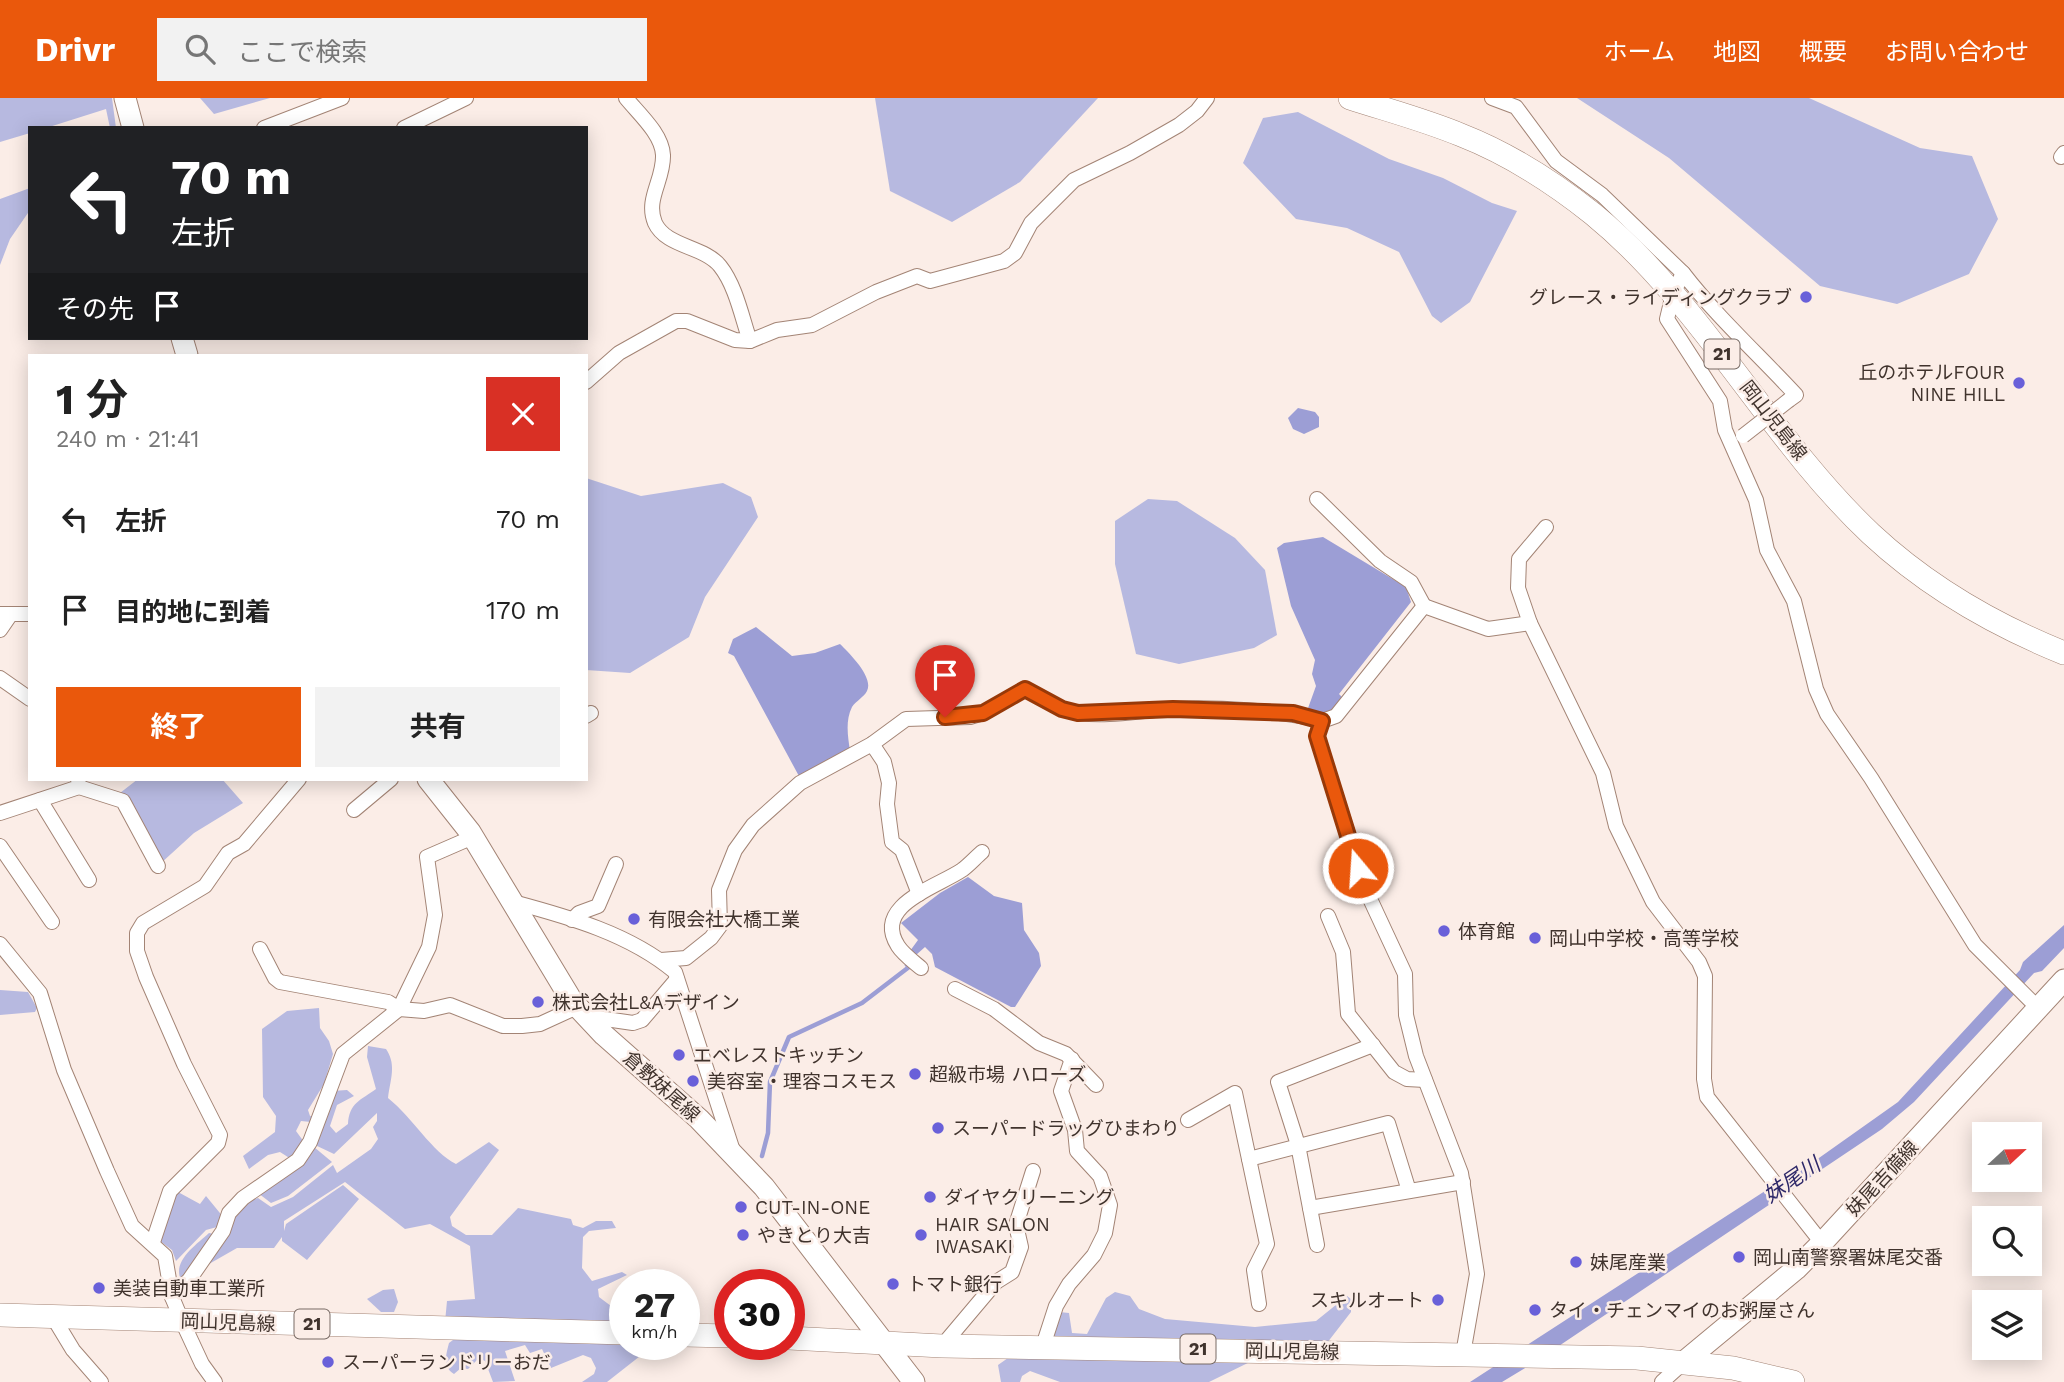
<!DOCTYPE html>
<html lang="ja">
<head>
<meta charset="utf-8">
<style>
  body { margin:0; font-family:"Work Sans","Noto Sans JP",sans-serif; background:#f2f2f2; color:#222; height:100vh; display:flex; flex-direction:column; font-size:26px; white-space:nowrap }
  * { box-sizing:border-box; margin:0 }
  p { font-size:23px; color:#767676 }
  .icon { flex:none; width:38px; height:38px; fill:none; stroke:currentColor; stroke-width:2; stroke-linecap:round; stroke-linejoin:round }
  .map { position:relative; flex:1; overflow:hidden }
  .sheet { position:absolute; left:28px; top:256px; width:560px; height:427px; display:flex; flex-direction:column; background:#fff; border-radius:0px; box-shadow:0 4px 18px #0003 }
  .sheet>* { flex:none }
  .guide { position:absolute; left:28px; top:28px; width:560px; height:214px; border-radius:0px; box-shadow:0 4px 18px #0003; background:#202124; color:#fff; overflow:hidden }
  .needle { width:46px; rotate:68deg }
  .fabs { position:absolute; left:1972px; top:1024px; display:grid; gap:14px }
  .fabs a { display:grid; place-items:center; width:70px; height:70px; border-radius:0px; background:#fff; box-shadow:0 4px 18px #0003; font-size:35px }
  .speed { position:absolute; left:609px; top:1171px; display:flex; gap:14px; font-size:35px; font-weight:700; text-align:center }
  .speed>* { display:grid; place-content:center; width:91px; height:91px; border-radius:50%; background:#fff; box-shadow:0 4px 18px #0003; line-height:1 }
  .speed small { font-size:18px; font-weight:400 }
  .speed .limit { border:10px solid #d22; background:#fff; color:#111 }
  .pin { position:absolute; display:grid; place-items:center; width:60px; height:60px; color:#fff; margin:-72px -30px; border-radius:50% 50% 50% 0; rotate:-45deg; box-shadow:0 0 7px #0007 }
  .pin .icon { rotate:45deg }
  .me { position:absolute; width:77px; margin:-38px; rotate:342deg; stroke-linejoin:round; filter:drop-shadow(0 0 5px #0008) }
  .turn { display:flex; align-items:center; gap:24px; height:147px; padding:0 28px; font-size:32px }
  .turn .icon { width:91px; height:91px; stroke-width:2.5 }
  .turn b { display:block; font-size:49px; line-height:60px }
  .then { display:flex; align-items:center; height:66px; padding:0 28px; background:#0003; gap:14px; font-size:26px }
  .round { display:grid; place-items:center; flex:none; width:74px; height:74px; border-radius:0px; background:#f2f2f2 }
  .head { display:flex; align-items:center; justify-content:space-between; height:119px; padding:0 28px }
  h1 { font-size:42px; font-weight:700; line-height:52px }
  .button { display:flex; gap:14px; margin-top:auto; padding:14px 28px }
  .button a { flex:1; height:80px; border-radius:0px; background:#ea580c; color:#fff; font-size:28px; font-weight:700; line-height:80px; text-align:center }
  .button a+a { background:#f2f2f2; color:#222 }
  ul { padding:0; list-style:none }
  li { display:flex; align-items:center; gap:21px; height:91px; padding:0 28px }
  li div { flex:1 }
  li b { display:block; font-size:26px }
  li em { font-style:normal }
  header { display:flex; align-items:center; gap:42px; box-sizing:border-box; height:98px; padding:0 35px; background:#ea580c; color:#fff }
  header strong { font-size:33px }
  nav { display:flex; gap:38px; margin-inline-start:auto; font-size:24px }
  .search { width:490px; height:63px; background:#f2f2f2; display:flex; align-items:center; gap:18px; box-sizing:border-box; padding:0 24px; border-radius:0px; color:#767676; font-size:26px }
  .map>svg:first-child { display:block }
  .green { fill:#b7b9e0 }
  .water { fill:#9c9ed5 }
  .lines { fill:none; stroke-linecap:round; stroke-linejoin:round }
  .stream { stroke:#9c9ed5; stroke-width:4.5 }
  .street-casing { stroke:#a38475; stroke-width:16 }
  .secondary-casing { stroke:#a38475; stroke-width:23 }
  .primary-casing { stroke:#a38475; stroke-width:24 }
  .street { stroke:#fff; stroke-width:14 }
  .secondary { stroke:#fff; stroke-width:21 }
  .primary { stroke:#fff; stroke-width:23 }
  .street-bridge-casing { stroke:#a38475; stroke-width:16; stroke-linecap:butt }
  .street-bridge { stroke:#fff; stroke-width:14 }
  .route-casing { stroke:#983908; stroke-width:18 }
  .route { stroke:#ea580c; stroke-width:12 }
  .poi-dot { fill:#6960d9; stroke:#fbede7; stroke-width:2.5 }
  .labels { text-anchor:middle; stroke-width:5; stroke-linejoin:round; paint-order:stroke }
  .shield { fill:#fbede7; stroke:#786b65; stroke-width:2 }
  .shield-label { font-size:18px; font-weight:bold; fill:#40332d }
  .poi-label { font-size:19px; fill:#40332d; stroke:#fbede7; text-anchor:start }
  .street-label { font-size:19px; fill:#40332d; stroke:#fbede7 }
  .water-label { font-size:21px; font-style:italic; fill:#2e2869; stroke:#fbede7 }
</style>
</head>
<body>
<header>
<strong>Drivr</strong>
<div class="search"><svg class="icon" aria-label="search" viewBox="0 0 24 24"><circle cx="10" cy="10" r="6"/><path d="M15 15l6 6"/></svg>ここで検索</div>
<nav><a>ホーム</a><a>地図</a><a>概要</a><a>お問い合わせ</a></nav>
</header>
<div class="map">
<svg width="2064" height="1284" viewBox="0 0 2064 1284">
  <rect width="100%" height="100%" fill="#fbede7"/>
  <g class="green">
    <path d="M0,0H112L116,30H110L106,11L46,30H30V35L0,44Z"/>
    <path d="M200,0H270L214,16Z"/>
    <path d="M875,0H1098L1020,84L952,124L890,93Z"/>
    <path d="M1577,0H1809L1920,50L1972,58L1998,121L1969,176L1897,206L1820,188L1669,60Z"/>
    <path d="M1298,14L1389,61L1443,80L1492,105L1517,113L1470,204L1441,225L1432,218L1399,154L1347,130L1296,121L1243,65L1263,20Z"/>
    <path d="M30,90V112L10,141L0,167V101Z"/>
    <path d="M586,380L641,398L723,385L751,399L758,419L705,499L689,539L630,575L586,572Z"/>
    <path d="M1148,401L1177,403L1235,440L1265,472L1277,537L1254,550L1179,566L1136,556L1115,466V423Z"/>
    <path d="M138,681H222L243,705L194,735L160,766L120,695Z"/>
    <path d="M0,892L28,894L37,910L35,914L0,917Z"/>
    <path d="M319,910L320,930L329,943L333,956L324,986L308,1012L310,1018L324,1021L332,993L347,992L354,998L337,1007L330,1028L336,1035L348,1026C349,1005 361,1002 376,991L367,959L368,948L386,951C397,967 390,982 388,1000C413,1020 432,1054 456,1066L489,1044L499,1052L450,1119L452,1128L466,1137H492L518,1110L571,1121L573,1127L583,1130L596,1123H612L616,1130L589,1133L583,1139L582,1170L592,1183L622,1174L627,1177L598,1191L599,1199L611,1208L625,1210V1225L445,1224L447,1203L475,1201L470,1148L430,1126L405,1131L345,1084L284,1123V1133L286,1126L343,1087L359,1101L307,1162L282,1143V1139L274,1150H237L181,1182C172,1163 196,1147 209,1135L227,1139C233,1121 239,1106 258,1100L271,1109L293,1099L333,1067L337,1075L371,1051L378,1041L373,1029L377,1023V1015L334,1056L315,1047L311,1024L301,1023L296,1033L304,1044L291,1061L280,1054L268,1057L249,1071L243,1058L275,1034L276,1018L263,999L262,931L287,913Z"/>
    <path d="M314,1049L332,1064L288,1098L271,1105L258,1095Z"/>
    <path d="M178,1094L200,1106L206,1098L224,1120L217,1129L206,1132L176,1163L172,1152L160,1143L167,1116Z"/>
    <path d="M394,1191L398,1204L394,1214H381L367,1201L383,1192Z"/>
    <path d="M1115,1194L1130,1198L1139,1211L1165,1221L1255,1229L1316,1223L1347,1198L1351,1201V1214L1327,1245L1051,1238L1059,1214L1069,1215L1072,1235L1087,1236L1106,1200Z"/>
    <path d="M457,1239L649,1246V1251L607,1284H582L594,1276L596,1270L591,1260L583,1257L551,1270L542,1251L530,1255L525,1247L505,1253L515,1283L493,1284L485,1263L479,1260L468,1271L461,1270L454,1276C442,1269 446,1257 449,1245Z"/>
    <path d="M1008,1260L1256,1261L1209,1284H1060L1030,1273L1022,1278L1020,1284H1001L998,1267Z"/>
  </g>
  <g class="water">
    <path d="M1298,310L1315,314L1319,319V329L1304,336L1293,331L1288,320Z"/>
    <path d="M1323,439L1406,489L1411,504L1339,596L1342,599L1332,614L1321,619L1307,613L1316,588L1312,576L1315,562L1291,508L1277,450L1284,445Z"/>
    <path d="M756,529L792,558L815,555L840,546C849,555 874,579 867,593C864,599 856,603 852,609C845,623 848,639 850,653L800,680L734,558L728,555L733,541Z"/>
    <path d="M968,779L994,798L1022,805L1024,832L1039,855L1041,868L1015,909H1011L935,869L932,856L925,849L916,857L910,853L918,842L901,825L940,795Z"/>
    <path d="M2064,827V850L2042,873L2034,875L1914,1004L1882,1031L1535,1264L1502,1284H1470L1765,1093L1802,1072L1898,1004L2020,872L2023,864Z"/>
  </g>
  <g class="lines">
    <path class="stream" d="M762,1058L768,1035L770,984L789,939L862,905L909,869L907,867"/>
    <g class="street-casing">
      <g id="street">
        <path d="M626,0C639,16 662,36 663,57C664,82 645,101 655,125C666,149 704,148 720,168C736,188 742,220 750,243"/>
        <path d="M1492,0L1516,9L1556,63L1602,97L1683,175"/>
        <path d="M264,30L342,0"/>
        <path d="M404,30L466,0"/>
        <path d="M2061,59L2064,55"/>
        <path d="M586,284L619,255L676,223H687L735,242L750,243L777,232L812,227L876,194L917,178L930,183L1004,163L1015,155L1031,125L1074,82L1130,55L1179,27L1197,13L1207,0"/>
        <path d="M1789,302L1796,297C1758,256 1717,219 1683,175L1673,196L1667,221L1720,303L1725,332L1756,402L1767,452L1794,503L1816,591L1827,616L1871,680L1975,847L2038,910"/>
        <path d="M1317,401L1380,463L1411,484L1424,508"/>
        <path d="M1546,429L1519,461L1518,490L1530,525L1603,675L1616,728L1653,804L1699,864L1705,878L1704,981L1707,999L1822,1145"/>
        <path d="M0,516H30"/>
        <path d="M0,532L11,516"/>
        <path d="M0,580L30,601"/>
        <path d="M586,618L591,615"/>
        <path d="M872,646L884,664L889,685L887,706L892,744L902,752L919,796"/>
        <path d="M79,689L123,703L158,768"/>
        <path d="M40,702L89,782"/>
        <path d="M354,712L391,681"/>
        <path d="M0,715L79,689L78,681"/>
        <path d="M0,748L52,824"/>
        <path d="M513,804C569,819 630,836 675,874L734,1056"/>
        <path d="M1328,818L1343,854L1348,916L1394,974L1407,981L1425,982"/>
        <path d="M572,822L579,815L598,808L616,766"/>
        <path d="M0,846L40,895L64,972L107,1073L132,1128L165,1158L172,1199L182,1223L202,1266L215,1284"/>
        <path d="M260,851L275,880L280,884L388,904L399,911L424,913L450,907L503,928H522L540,926L577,909"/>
        <path d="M661,862L686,860L711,840L720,828L719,792L735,752L753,727L800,685L872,646L906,621L970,619L983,615L1025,591C1042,600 1060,613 1079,615C1110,619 1141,612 1171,611C1214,609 1282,612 1322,623"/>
        <path d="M921,870C914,864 903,856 898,848C872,807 937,789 962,772C969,767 975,760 982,754"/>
        <path d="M955,891L994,911L1039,945L1066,956L1096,987"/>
        <path d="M585,918L633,925L642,922L677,881"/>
        <path d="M1188,1022L1235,995L1267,1146L1254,1172L1259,1206"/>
        <path d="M1249,1061L1388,1025L1409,1093"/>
        <path d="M1310,1110L1463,1084"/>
        <path d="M153,1144L170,1093L218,1045L220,1037L184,966L146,879L137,853V835L143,825L205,788L228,755L244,746L299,681"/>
        <path d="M1317,1147L1298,1047L1278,984L1373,947"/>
        <path d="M172,1199L189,1182L223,1133L229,1115L243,1100L298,1062L310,1044L343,956L399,911L429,849L435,817L427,759L473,739"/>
        <path d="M53,1219L73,1252L101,1284"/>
        <path d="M942,1248L996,1184L1012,1174L1021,1149L1016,1127L1033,1073"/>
        <path d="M1043,1248L1056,1208L1069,1186L1094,1157L1105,1135L1110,1107L1100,1078L1077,1053L1075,1032L1061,993L1072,961"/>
        <path d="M1463,1256L1477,1176L1461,1075L1416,958L1406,917L1405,876L1365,790L1317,638L1322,623L1336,618L1424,508L1488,531L1530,525"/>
        <path d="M1662,1284L1684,1264"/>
      </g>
    </g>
    <g class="secondary-casing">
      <g id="secondary">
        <path d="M125,0L133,30"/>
        <path d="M182,240L187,257"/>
        <path d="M428,681L470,734L572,903L604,937L699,1021L764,1089L914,1284"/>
        <path d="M1685,1263L1796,1171L1822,1145L2064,882"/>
      </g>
    </g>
    <g class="primary-casing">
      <g id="primary">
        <path d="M1350,0C1387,12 1425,22 1461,37C1507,55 1554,85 1593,116C1703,206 1768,339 1871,436C1928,489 1992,526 2064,555"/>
        <path d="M0,1217L625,1235"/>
        <path d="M684,1237L730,1238"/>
        <path d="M789,1240L942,1248L1637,1260L1733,1270L1793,1284"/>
      </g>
    </g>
    <use href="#street" class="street"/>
    <use href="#secondary" class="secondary"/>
    <use href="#primary" class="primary"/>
    <g class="street-bridge-casing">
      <path id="street-bridge" d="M1743,338L1789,302"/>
    </g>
    <use href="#street-bridge" class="street-bridge"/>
  </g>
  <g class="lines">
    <g class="route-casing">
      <path id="route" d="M945,619L983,615L1025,591L1062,611L1078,615L1173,611L1293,615L1322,623L1317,638L1358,770"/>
    </g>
    <use href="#route" class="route"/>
  </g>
  <g class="poi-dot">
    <circle cx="1806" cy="199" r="7"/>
    <circle cx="2019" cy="285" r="7"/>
    <circle cx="634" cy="821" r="7"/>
    <circle cx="1444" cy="833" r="7"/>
    <circle cx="1535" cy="840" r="7"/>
    <circle cx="538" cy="904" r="7"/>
    <circle cx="679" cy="957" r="7"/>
    <circle cx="915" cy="976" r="7"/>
    <circle cx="693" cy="983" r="7"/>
    <circle cx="938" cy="1030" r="7"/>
    <circle cx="930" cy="1099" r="7"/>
    <circle cx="741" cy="1109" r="7"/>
    <circle cx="743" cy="1137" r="7"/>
    <circle cx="921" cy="1137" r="7"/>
    <circle cx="1739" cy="1159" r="7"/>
    <circle cx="1576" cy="1164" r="7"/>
    <circle cx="893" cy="1186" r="7"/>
    <circle cx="99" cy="1190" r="7"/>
    <circle cx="1438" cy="1202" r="7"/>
    <circle cx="1535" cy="1212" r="7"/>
    <circle cx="328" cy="1264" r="7"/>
  </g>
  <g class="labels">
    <g class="shield">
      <rect x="1704.5" y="241.5" width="35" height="29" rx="5"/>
      <rect x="294.5" y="1211.5" width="35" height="29" rx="5"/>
      <rect x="1180.5" y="1236.5" width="35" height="29" rx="5"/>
    </g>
    <g class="shield-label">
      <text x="1722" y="262">21</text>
      <text x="312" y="1232">21</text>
      <text x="1198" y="1257">21</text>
    </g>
    <g class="poi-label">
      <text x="1792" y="206" text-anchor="end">グレース・ライディングクラブ</text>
      <text x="2005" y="281" text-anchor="end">丘のホテルFOUR<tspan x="2005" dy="22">NINE HILL</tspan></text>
      <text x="648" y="828">有限会社大橋工業</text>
      <text x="1458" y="840">体育館</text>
      <text x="1549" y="847">岡山中学校・高等学校</text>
      <text x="552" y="911">株式会社L&amp;Aデザイン</text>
      <text x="693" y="964">エベレストキッチン</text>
      <text x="929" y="983">超級市場 ハローズ</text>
      <text x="707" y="990">美容室・理容コスモス</text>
      <text x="952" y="1037">スーパードラッグひまわり</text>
      <text x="944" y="1106">ダイヤクリーニング</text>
      <text x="755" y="1116">CUT-IN-ONE</text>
      <text x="935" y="1133">HAIR SALON<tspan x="935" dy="22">IWASAKI</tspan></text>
      <text x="757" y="1144">やきとり大吉</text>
      <text x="1753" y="1166">岡山南警察署妹尾交番</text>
      <text x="1590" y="1171">妹尾産業</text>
      <text x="907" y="1193">トマト銀行</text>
      <text x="113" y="1197">美装自動車工業所</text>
      <text x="1424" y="1209" text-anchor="end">スキルオート</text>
      <text x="1549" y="1219">タイ・チェンマイのお粥屋さん</text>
      <text x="342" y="1271">スーパーランドリーおだ</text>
    </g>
    <g class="street-label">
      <text transform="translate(1774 322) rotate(52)" y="7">岡山児島線</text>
      <text transform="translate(662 988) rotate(42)" y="7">倉敷妹尾線</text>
      <text transform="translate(1882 1080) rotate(-47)" y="7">妹尾吉備線</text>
      <text transform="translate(228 1224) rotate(2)" y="7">岡山児島線</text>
      <text transform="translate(1292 1253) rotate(1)" y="7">岡山児島線</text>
    </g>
    <g class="water-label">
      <text transform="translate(1792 1082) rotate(-34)" y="7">妹尾川</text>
    </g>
  </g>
</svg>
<div class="fabs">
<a><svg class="needle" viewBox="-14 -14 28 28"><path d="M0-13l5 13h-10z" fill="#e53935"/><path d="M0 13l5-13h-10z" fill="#767676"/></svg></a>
<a><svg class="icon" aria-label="search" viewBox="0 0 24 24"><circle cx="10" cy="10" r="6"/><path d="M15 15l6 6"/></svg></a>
<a><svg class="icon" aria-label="layers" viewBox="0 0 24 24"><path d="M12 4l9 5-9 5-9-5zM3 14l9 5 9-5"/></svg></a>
</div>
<div class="speed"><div>27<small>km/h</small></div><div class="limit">30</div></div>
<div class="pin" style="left:945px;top:619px;background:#d93025"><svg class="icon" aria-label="arrive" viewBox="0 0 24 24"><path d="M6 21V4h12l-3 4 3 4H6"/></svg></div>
<svg class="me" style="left:1358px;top:770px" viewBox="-20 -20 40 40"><circle r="17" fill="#ea580c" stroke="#fff" stroke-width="3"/><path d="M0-11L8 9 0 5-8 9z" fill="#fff"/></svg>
<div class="guide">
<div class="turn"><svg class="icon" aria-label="left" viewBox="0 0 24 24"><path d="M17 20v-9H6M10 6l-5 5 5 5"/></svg><div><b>70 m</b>左折</div></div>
<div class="then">その先<svg class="icon" aria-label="arrive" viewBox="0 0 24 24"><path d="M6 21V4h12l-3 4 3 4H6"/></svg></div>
</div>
<section class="sheet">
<div class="head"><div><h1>1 分</h1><p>240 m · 21:41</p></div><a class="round" style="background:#d93025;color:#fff"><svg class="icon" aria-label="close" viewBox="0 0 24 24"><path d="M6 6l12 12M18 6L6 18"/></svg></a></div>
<ul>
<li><svg class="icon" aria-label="left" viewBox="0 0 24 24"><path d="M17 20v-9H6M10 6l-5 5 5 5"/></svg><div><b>左折</b></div><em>70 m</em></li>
<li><svg class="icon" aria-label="arrive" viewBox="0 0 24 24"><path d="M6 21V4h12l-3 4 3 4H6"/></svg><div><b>目的地に到着</b></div><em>170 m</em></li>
</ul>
<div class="button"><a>終了</a><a>共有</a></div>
</section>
</div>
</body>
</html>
